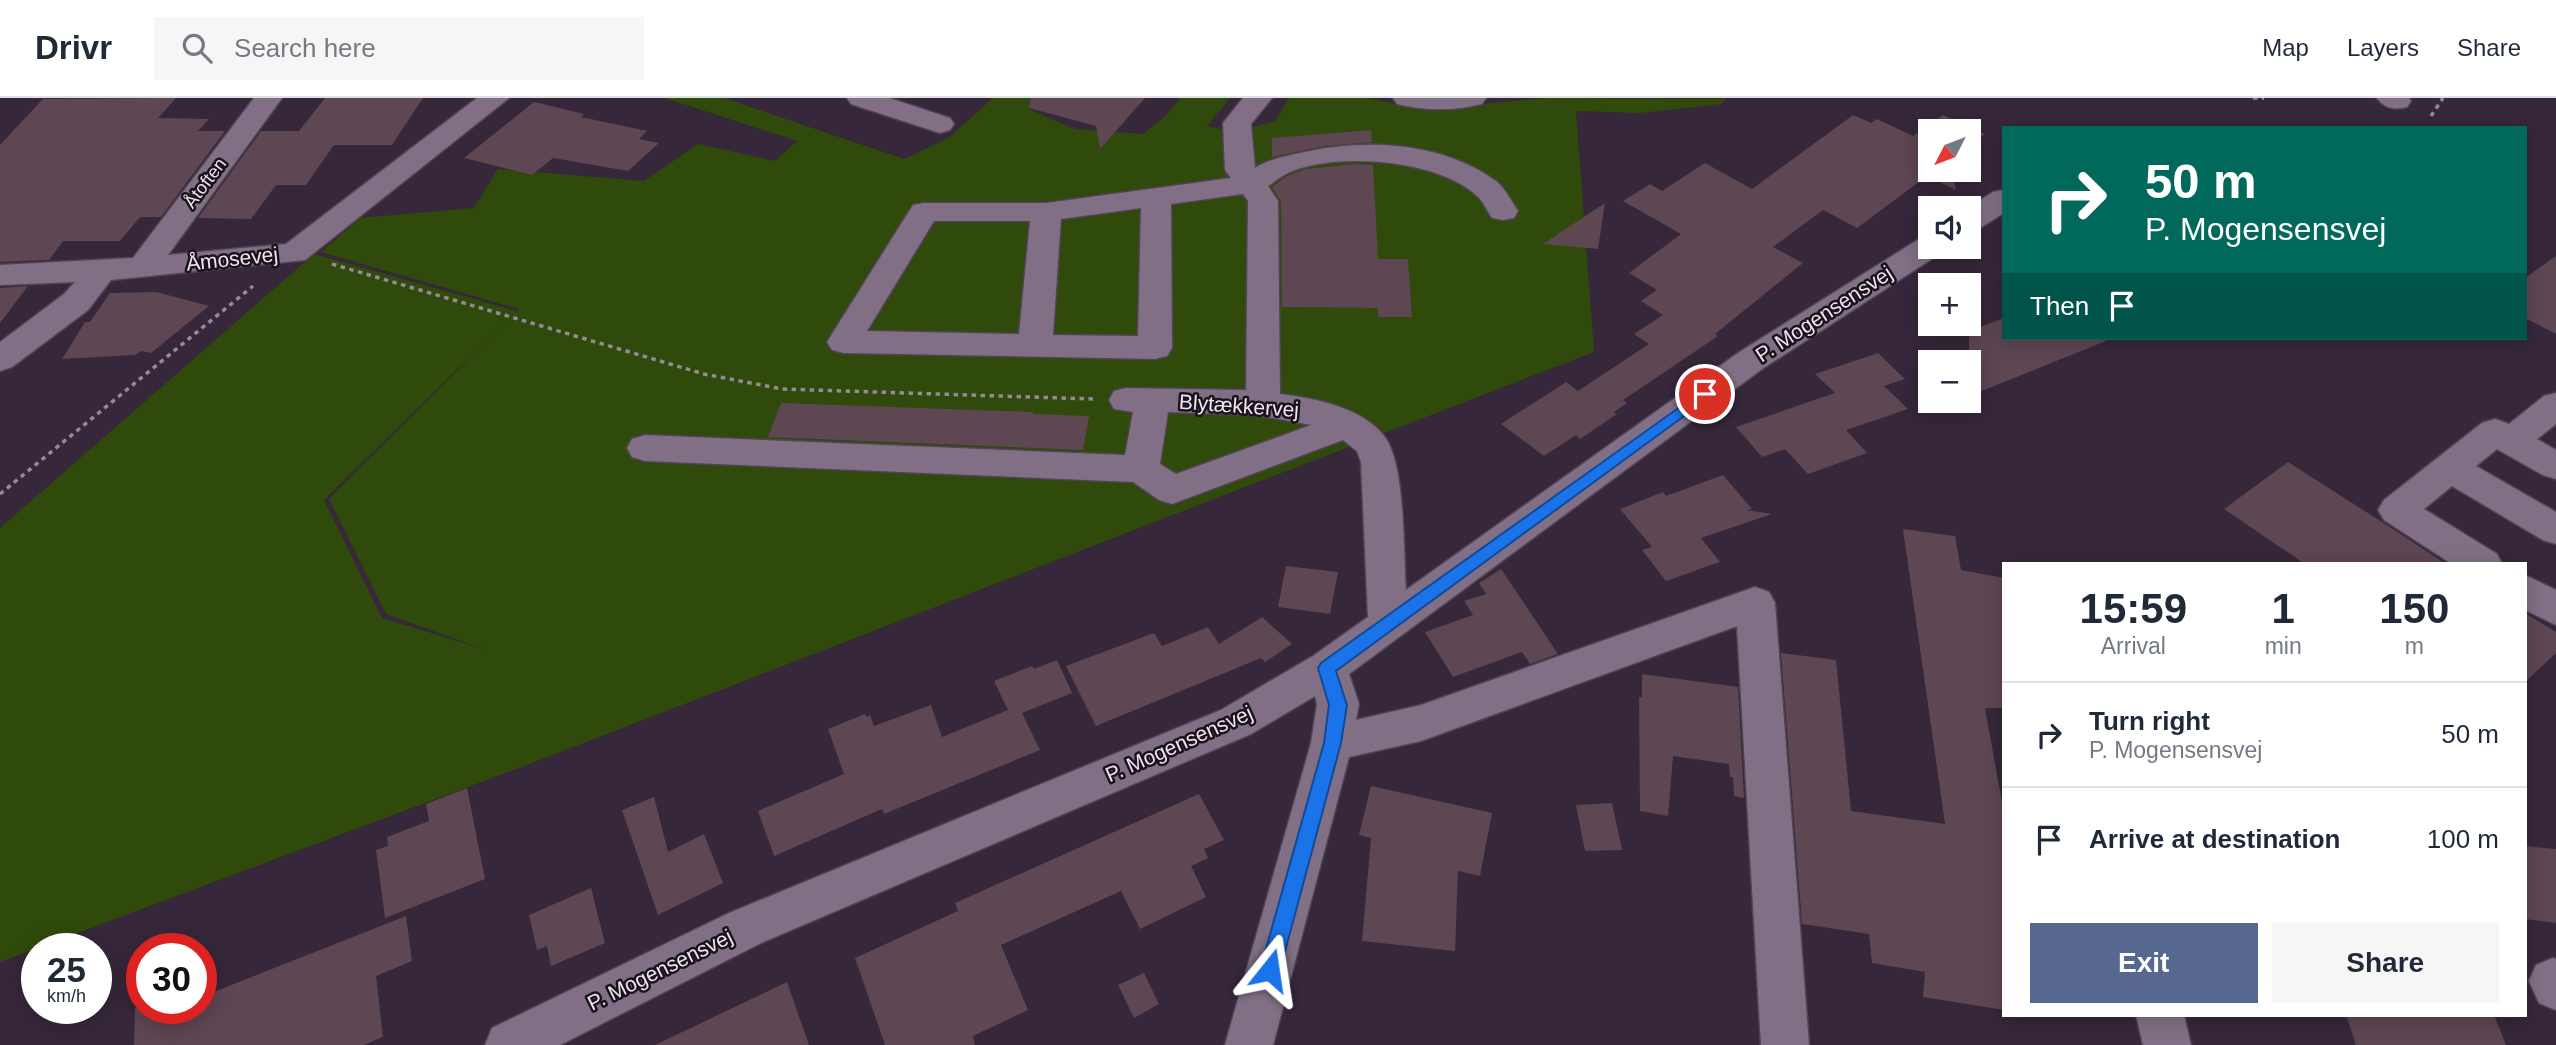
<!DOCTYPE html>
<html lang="en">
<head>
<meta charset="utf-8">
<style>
  body { margin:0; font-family:Helvetica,sans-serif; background:#f6f6f7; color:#1f2937; height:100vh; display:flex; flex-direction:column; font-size:26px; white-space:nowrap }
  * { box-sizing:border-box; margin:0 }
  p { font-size:23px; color:#747a83 }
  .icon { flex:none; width:38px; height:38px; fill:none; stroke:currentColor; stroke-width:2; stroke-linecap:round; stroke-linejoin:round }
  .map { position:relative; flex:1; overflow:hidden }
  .sheet { position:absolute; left:2002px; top:464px; width:525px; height:455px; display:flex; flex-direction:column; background:#fff; border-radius:0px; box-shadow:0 4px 18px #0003 }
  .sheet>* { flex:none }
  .top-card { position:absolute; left:2002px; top:28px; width:525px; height:214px; border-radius:0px; box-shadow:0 4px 18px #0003; background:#00695c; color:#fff; overflow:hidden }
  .needle { width:46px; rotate:228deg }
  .tools { position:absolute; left:1918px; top:21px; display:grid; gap:14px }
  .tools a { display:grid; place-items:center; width:63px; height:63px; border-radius:0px; background:#fff; box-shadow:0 4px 18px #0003; font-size:35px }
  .speed { position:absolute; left:21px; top:835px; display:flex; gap:14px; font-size:35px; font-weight:700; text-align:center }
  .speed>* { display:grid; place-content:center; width:91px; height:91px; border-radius:50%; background:#fff; box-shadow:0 4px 18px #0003; line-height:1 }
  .speed small { font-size:18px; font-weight:400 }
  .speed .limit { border:10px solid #d22; background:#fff; color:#111 }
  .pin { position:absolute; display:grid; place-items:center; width:60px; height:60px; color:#fff; margin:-30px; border:4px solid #fff; border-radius:50%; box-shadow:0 2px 7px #0007 }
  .me { position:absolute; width:77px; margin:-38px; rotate:15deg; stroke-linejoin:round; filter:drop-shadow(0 0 5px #0008) }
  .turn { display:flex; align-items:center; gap:24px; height:147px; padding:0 28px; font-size:32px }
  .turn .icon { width:91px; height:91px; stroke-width:2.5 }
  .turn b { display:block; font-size:49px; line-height:60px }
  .then { display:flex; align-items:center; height:66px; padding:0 28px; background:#0003; gap:14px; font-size:26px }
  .eta { display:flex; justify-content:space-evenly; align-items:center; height:119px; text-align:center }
  .eta b { font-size:42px; font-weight:600; line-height:49px }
  .cta { display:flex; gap:14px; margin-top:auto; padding:14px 28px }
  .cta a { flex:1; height:80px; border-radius:0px; background:#576890; color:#fff; font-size:28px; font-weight:600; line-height:80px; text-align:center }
  .cta a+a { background:#f6f6f7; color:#1f2937 }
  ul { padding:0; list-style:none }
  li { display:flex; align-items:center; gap:21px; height:105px; padding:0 28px; border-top:2px solid #e0e1e3 }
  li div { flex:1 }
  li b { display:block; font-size:26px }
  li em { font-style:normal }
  header { display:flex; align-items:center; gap:42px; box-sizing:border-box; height:98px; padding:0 35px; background:#fff; border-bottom:2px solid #e0e1e3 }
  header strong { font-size:33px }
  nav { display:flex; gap:38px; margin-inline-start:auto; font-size:24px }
  .search { width:490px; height:63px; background:#f6f6f7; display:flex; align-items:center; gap:18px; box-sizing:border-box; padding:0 24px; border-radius:0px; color:#747a83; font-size:26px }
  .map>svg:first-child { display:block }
  .green { fill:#2f4a0a; fill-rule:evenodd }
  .building { fill:#5e4652 }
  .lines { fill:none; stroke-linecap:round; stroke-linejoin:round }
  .minor-casing { stroke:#504353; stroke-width:3 }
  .path { stroke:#968999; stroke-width:3.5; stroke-dasharray:4.5 4.5; stroke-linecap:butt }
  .minor { fill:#817085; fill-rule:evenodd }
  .route { fill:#1a73e8; stroke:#114b97; stroke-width:2 }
  .labels { text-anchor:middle; stroke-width:5; stroke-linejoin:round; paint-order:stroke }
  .far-street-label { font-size:18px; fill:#efe5f1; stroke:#1a131b }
  .street-label { font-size:21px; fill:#efe5f1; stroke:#1a131b }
</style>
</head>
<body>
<header>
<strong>Drivr</strong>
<div class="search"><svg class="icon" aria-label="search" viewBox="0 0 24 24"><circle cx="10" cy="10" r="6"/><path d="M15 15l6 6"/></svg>Search here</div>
<nav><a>Map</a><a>Layers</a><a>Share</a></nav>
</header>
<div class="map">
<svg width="2556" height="947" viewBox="0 0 2556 947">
  <rect width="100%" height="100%" fill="#36273a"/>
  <path class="green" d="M665,0H724L904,61L948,40L993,0H1041L1028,11L1075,31L1143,36L1164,19L1181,0H1230L1207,28L1235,34L1275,23L1289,0H1369L1422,12L1544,0L1726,1L1721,6L1640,15L1576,13L1594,254L532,665L0,864V430L314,156L517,213L519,211L321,154L360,120L474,110L498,71L644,83L698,46L775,63L797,43ZM513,217L329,401L386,516L484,551L382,520L324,402Z"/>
  <g class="building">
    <path d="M176,0L158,20L209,21L198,33H225L161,119H140L120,143H63L49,162L0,164V47L43,1Z"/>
    <path d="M325,0H423L392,47H334L306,87H276L251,121L198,120L261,33H299Z"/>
    <path d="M1031,0H1145L1100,51L1096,28L1029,10Z"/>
    <path d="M534,4L584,16L581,19L647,33L639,41L659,45L628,73L553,60L532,77L464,60Z"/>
    <path d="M1853,17L1871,25L1877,21L1913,38L1943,17L1985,36L1969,48V33H1930V72H1951L1956,92L1927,78L1857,130L1823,112L1773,149L1803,165L1715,236L1718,238L1623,302L1627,305L1614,314L1617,316L1580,341L1576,337L1544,358L1501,326L1566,284L1578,293L1649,246L1634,236L1663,217L1641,203L1657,192L1629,175L1681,136L1623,103L1650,86L1662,93L1705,65L1752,91Z"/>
    <path d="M1371,32L1372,44L1324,48L1272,59V40Z"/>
    <path d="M1356,66L1373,67L1378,161H1408L1412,219H1378V210L1282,209L1281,103L1272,89L1287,78L1306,71Z"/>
    <path d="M1605,105L1598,151L1543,146Z"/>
    <path d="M2556,158V236L2525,220V180Z"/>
    <path d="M28,188L0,225V190Z"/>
    <path d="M156,194L209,208L151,255L141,253L135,257L62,261L85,224H90L110,195Z"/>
    <path d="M2004,220V240L2111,241L1969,298V233Z"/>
    <path d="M1878,255L1905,281L1884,288L1908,311L1846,332L1867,355L1808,376L1785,351L1762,359L1736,329L1835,295L1815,276Z"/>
    <path d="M781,305L1033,314V316L1089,318L1083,352L768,339Z"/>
    <path d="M2288,364L2382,424L2446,466H2305L2224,411Z"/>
    <path d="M1723,377L1752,411L1746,412L1772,416L1701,440L1720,464L1666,483L1642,452L1652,449L1620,411L1663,394L1666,398Z"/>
    <path d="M1903,431L1955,438L1961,472L2004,480V610H1985L2004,716V912L1923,899L1925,874L1872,865L1869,836L1802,826L1781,555L1836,562L1851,713L1945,726Z"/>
    <path d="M1286,468L1338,474L1330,516L1278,509Z"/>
    <path d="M1501,471L1558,556L1530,566L1522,554L1453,579L1425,534L1473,517L1464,503L1486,496L1479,485Z"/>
    <path d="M2525,515L2556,534V555L2525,584Z"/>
    <path d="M1262,519L1292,546L1265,564L1261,560L1096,628L1066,568L1154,535L1162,548L1208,529L1219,546Z"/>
    <path d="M1057,562L1072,595L1022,615L1040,652L884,716L882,711L774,758L758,713L844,676L828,631L865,616L867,619L870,617L874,628L931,607L942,639L1008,612L994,583L1032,568L1034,571Z"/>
    <path d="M1642,576L1738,589L1744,700L1734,698L1733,679H1730L1729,666L1673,658L1668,718L1640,713L1639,599H1642Z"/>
    <path d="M1371,688L1492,715L1480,778L1458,773L1455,853L1362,843L1371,740L1359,737Z"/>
    <path d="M467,690L485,781L385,820L376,752L388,748L387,739L429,723L426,706Z"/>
    <path d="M1199,696L1224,742L1204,751L1208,760L1191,768L1206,799L1140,831L1121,793L1001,847L1028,912L973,938L975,947H885L855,860L958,813L955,805Z"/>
    <path d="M654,699L668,754L704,736L723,785L658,817L622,712Z"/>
    <path d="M1612,705L1622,752L1585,753L1576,707Z"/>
    <path d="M2525,748L2556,751V825L2525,821Z"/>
    <path d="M591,790L605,845L551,868L547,848L537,852L529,817Z"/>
    <path d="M406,818L412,863L376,878L383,939L364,947H134L135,910H201V899Z"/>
    <path d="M1144,875L1159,906L1134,920L1118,887Z"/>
    <path d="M787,884L809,947H655Z"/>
    <path d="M2346,917H2494L2506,947H2356Z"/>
  </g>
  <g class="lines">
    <g class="minor-casing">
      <g id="minor">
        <path d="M254,0H282L168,157L286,146L477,0H509L305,162L111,182L88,212L12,269L0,273V244L64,196L75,184L0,187V167L133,160Z"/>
        <path d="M847,0H889L950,20L954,26L950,32L940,35L851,6Z"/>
        <path d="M1243,0H1272L1251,26L1255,70C1269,61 1283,59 1300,55C1364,40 1441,43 1496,83C1505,90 1512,104 1518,113L1514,120L1503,122L1492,120C1487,113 1483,103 1477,98C1438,61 1332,53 1286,76C1280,79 1274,84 1268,88L1278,103L1280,296C1314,300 1362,309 1384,338C1406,366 1403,454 1406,492L1738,255L1919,141L1930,138V149H1945L1941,155L1762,271L1349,576L1359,606L1356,622L1421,607L1755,489L1769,494L1775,505L1809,947H1761L1737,528L1421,643L1349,659L1273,947H1225L1311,645L1317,606L1315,598L1251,636L761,845L560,947H485L492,930L729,815L1221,612L1313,558L1368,519L1361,364L1357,353L1343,342L1172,406L1159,402L1133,384L645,363L632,359L627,350L632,341L645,337L1125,357L1133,314L1114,311L1109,302L1114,293L1126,290L1246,292L1248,103L1243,96L1171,106L1172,250L1167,258L1155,261L844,255L832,252L827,244L913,107L924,105H1046L1231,80L1225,72L1223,25ZM1141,110L1138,238L1053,237L1061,121ZM934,123H1030L1019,236L867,233ZM1168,314L1256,317L1311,327L1176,376L1160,366Z"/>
        <path d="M1393,0H1486L1482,6C1455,13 1424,13 1397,6Z"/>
        <path d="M2377,0H2409L2411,3L2407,9C2395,12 2385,11 2377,0Z"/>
        <path d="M2004,92V115L1980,130L1969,132L1968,110L1993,94Z"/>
        <path d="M2556,295V326L2537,341L2556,352V381L2543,377L2497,351L2476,368L2556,414V446L2543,442L2452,388L2424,411L2497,456L2502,466H2452L2384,422L2378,412L2384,402L2482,325L2495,321L2509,326L2544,298Z"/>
        <path d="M2525,477L2556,492V527L2525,512Z"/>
        <path d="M2553,860L2556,861V912L2539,905L2529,883L2536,867Z"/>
        <path d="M2136,917H2184L2191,947H2143Z"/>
      </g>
    </g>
    <g class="path">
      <path d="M2253,0H2264"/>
      <path d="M2431,18L2443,0"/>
      <path d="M332,166L704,276L782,291L1093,301"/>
      <path d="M0,396L253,188"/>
    </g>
    <use href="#minor" class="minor"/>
  </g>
  <path class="route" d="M1705,291L1710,292V299L1336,573L1347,607L1341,645L1280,872L1277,878L1270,881L1263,878L1260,872L1324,645L1329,607L1318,570L1321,565Z"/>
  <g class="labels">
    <g class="far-street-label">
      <text transform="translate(205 85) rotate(-53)" y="6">Åtoften</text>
    </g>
    <g class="street-label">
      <text transform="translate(232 161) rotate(-6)" y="7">Åmosevej</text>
      <text transform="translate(1824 216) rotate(-33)" y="7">P. Mogensensvej</text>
      <text transform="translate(1239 308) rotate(4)" y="7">Blytækkervej</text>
      <text transform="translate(1179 646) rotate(-24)" y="7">P. Mogensensvej</text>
      <text transform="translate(660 872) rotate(-26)" y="7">P. Mogensensvej</text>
    </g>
  </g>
</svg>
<div class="tools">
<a><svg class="needle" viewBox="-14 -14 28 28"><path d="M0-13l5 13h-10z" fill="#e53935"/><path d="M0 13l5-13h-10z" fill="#747a83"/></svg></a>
<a><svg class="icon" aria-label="sound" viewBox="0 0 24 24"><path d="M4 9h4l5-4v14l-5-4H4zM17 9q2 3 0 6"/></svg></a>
<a>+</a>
<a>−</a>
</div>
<div class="speed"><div>25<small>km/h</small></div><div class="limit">30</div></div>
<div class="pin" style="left:1705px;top:296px;background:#d93025"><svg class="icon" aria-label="arrive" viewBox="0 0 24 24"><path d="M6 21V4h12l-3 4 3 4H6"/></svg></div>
<svg class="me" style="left:1270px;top:872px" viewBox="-20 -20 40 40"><path d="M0-17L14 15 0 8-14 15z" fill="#1a73e8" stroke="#fff" stroke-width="4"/></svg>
<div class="top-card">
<div class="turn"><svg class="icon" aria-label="right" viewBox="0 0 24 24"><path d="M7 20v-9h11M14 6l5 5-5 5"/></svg><div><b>50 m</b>P. Mogensensvej</div></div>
<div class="then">Then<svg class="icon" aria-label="arrive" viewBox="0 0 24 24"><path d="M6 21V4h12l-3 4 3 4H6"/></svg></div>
</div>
<section class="sheet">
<div class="eta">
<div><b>15:59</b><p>Arrival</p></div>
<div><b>1</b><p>min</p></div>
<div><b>150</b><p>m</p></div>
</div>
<ul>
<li><svg class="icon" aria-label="right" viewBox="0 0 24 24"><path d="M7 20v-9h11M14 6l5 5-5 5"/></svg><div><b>Turn right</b><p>P. Mogensensvej</p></div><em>50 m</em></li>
<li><svg class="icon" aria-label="arrive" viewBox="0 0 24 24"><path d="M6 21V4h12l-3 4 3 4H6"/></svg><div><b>Arrive at destination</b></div><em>100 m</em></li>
</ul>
<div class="cta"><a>Exit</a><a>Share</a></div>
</section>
</div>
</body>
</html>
